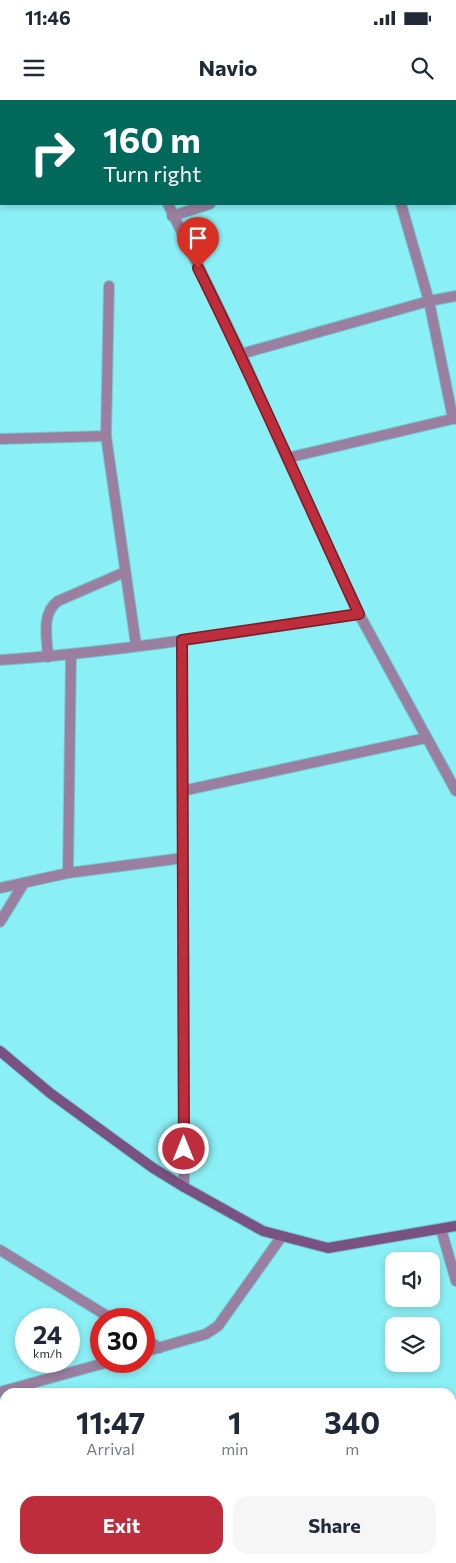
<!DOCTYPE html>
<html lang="en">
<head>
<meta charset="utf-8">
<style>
  body { margin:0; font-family:Commissioner,sans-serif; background:#f6f6f7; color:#1f2937; height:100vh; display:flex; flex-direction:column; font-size:19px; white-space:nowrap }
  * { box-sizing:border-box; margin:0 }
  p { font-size:16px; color:#747a83 }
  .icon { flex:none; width:28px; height:28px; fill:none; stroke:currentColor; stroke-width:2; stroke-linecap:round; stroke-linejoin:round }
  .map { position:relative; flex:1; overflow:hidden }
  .sheet { position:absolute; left:0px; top:1288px; width:456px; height:176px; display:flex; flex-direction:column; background:#fff; border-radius:15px 15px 0 0; box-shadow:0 2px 8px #0003 }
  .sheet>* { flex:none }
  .hud { position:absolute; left:0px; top:0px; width:456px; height:105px; box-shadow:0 2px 8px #0003; background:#00695c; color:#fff; overflow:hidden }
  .buttons { position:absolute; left:385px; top:1152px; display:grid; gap:10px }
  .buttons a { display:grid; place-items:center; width:55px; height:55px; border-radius:10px; background:#fff; box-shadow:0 2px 8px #0003; font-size:25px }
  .speed { position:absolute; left:15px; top:1208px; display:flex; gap:10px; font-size:25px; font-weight:700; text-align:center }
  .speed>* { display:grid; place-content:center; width:65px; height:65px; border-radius:50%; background:#fff; box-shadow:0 2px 8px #0003; line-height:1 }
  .speed small { font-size:12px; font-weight:400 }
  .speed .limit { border:8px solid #d22; background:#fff; color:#111 }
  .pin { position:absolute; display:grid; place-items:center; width:42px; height:42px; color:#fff; margin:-51px -21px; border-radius:50% 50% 50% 0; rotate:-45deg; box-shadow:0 0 5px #0007 }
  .pin .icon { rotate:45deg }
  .me { position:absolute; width:55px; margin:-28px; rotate:0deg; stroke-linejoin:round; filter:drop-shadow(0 0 4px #0008) }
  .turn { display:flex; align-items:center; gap:18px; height:105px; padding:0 20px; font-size:22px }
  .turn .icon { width:65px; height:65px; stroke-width:2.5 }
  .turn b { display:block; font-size:35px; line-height:42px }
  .eta { display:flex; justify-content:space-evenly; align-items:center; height:85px; text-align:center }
  .eta b { font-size:30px; font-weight:700; line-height:35px }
  .action { display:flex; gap:10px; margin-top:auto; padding:10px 20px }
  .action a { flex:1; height:58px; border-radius:15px; background:#be2d3b; color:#fff; font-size:20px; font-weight:700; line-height:58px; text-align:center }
  .action a+a { background:#f6f6f7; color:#1f2937 }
  .status { display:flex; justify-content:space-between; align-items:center; height:35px; padding:0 25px; background:#fff; direction:ltr }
  .status svg { height:14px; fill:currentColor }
  header { display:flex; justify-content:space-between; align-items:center; height:65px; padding:0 20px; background:#fff; font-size:22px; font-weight:700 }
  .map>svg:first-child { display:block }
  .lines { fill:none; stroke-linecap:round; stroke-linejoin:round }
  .service-casing { stroke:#71cbd1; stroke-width:11 }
  .minor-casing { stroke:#71cbd1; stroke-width:12 }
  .secondary-casing { stroke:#71cbd1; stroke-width:12 }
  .service { stroke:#9b7fa0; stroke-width:9 }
  .minor { stroke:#9b7fa0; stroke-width:10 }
  .secondary { stroke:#7a5281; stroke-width:10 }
  .route-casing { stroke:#7c1d26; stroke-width:12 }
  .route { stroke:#be2d3b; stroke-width:9 }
</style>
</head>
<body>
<div class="status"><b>11:46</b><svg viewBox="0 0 49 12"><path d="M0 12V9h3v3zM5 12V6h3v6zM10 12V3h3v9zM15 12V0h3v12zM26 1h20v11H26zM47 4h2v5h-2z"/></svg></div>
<header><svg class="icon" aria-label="menu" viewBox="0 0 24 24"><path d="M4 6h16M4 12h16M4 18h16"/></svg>Navio<svg class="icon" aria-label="search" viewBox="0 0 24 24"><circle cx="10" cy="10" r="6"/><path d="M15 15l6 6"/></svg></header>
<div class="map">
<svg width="456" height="1463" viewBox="0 0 456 1463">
  <rect width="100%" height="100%" fill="#8bf0f6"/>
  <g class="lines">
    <g class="service-casing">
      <path id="service" d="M180,1459L182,1463"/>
    </g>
    <g class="minor-casing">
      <g id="minor">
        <path d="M132,0V1"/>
        <path d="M372,0L373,1"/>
        <path d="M455,78L456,77"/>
        <path d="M0,88L1,87"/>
        <path d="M168,104L241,254L287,358L359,514L456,691"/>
        <path d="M401,104L429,201L453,319"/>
        <path d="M172,116L210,104"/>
        <path d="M109,186L106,336L136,545"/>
        <path d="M241,254L429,201L456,196"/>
        <path d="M0,339L106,336"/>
        <path d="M287,358L456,318"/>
        <path d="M182,540L184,1087"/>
        <path d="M48,557C47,538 41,513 58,501L125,472"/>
        <path d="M0,560C120,552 240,532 359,514"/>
        <path d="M182,691L426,638"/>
        <path d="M68,773L71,554"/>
        <path d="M0,788L68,773L183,758"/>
        <path d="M0,822L24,783"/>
        <path d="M441,1129L456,1181"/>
        <path d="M0,1150L112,1219"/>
        <path d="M144,1238L159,1248"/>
        <path d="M144,1252L206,1234L218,1226L282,1136"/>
        <path d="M0,1292L112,1261"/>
      </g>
    </g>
    <g class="secondary-casing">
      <path id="secondary" d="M0,951L50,993L153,1068L184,1087L263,1131L328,1148L456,1126"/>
    </g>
    <use href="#service" class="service"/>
    <use href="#minor" class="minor"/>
    <use href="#secondary" class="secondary"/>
  </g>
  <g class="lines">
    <g class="route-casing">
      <path id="route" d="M184,1049L182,540L359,514C305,398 255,282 198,168"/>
    </g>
    <use href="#route" class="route"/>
  </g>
</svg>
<div class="buttons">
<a><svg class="icon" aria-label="sound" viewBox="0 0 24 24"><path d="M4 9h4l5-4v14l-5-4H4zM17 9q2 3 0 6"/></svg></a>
<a><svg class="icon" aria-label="layers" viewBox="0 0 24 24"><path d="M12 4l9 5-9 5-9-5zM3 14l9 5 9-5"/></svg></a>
</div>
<div class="speed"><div>24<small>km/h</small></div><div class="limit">30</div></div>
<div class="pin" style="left:198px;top:168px;background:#d93025"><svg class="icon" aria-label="arrive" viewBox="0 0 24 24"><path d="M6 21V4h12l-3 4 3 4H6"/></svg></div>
<svg class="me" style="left:184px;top:1049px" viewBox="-20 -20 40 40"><circle r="17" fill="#be2d3b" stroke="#fff" stroke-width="3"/><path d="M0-11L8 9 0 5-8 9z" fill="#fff"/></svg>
<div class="hud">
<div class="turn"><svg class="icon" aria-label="right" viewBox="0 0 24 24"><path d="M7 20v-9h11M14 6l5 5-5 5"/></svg><div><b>160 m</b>Turn right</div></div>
</div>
<section class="sheet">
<div class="eta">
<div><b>11:47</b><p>Arrival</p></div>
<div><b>1</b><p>min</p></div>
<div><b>340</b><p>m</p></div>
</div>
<div class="action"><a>Exit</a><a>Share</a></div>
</section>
</div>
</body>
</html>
